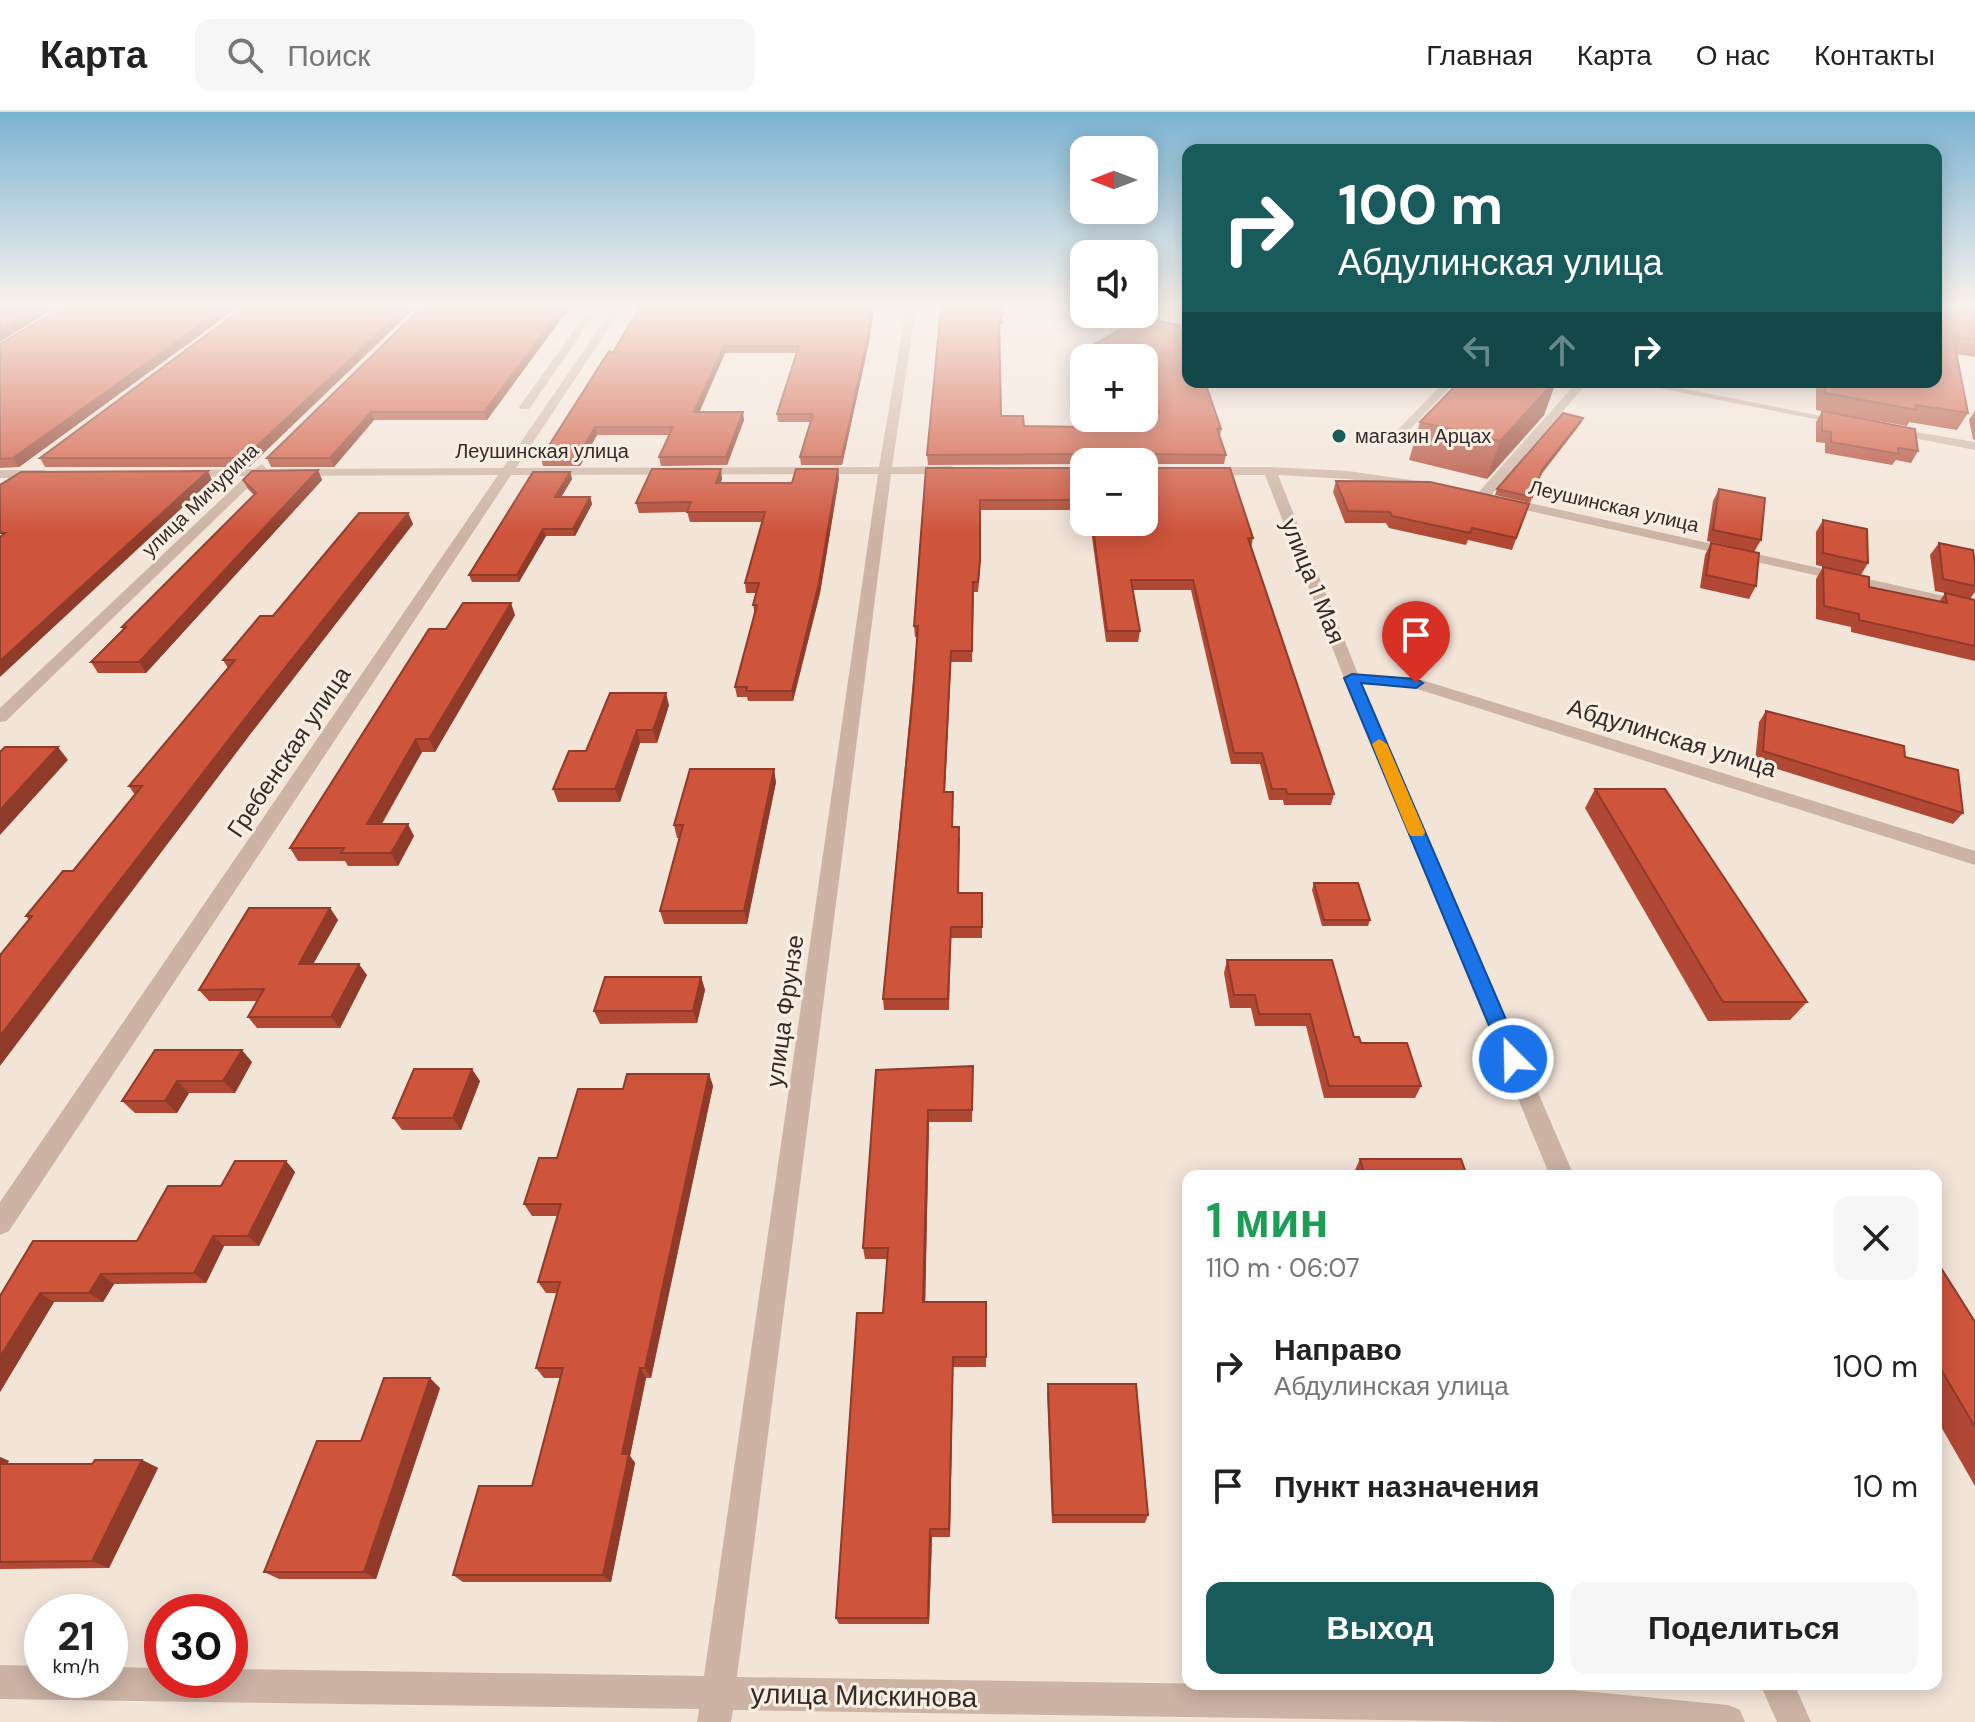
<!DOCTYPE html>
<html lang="ru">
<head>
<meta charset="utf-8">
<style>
  body { margin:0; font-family:"DM Sans",sans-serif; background:#f6f6f6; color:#222; height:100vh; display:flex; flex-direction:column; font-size:30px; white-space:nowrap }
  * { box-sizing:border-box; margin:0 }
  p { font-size:26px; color:#767676 }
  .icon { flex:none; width:44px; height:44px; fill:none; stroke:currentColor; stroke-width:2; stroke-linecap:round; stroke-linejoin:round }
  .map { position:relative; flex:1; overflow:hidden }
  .details { position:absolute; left:1182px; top:1058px; width:760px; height:520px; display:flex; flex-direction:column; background:#fff; border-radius:16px; box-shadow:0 4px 20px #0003 }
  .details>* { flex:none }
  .hud { position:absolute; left:1182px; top:32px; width:760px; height:244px; border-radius:16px; box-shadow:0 4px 20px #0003; background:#195a5a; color:#fff; overflow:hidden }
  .needle { width:52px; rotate:270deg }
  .tools { position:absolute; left:1070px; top:24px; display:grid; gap:16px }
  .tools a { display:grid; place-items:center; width:88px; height:88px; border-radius:16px; background:#fff; box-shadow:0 4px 20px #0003; font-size:40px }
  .speed { position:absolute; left:24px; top:1482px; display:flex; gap:16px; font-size:40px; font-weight:700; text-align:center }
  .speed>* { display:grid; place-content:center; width:104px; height:104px; border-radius:50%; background:#fff; box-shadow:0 4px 20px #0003; line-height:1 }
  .speed small { font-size:20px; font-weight:400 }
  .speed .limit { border:12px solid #d22; background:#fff; color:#111 }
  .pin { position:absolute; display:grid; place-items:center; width:68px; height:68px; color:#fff; margin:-82px -34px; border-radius:50% 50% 50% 0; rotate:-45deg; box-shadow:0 0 8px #0007 }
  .pin .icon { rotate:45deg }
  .me { position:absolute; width:88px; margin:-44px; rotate:337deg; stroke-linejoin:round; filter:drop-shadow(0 0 6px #0008) }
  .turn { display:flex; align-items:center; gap:28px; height:168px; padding:0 24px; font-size:36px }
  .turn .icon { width:104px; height:104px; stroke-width:2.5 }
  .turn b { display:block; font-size:56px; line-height:68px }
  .lanes { display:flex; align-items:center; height:76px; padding:0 24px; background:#0003; justify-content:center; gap:40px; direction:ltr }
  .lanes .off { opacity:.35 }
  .round { display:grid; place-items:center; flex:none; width:84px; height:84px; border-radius:16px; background:#f6f6f6 }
  .headline { display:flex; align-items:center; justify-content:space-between; height:136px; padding:0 24px }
  h1 { font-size:48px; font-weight:600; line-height:60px; color:#1e9e55 }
  .primary-button { display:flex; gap:16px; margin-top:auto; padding:16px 24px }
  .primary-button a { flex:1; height:92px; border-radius:16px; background:#195a5a; color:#fff; font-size:32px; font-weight:600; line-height:92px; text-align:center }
  .primary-button a+a { background:#f6f6f6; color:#222 }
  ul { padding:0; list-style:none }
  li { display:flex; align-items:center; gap:24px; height:120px; padding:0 24px }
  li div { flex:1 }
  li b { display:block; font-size:30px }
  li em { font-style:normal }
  header { display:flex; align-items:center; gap:48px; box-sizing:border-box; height:112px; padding:0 40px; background:#fff; border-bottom:2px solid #e0e0e0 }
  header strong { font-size:38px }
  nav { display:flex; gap:44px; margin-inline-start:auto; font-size:28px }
  .search { width:560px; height:72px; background:#f6f6f6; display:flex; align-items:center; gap:20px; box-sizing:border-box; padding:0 28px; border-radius:16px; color:#767676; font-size:30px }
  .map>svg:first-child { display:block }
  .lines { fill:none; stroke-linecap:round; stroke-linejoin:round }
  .minor { fill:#ccb3a4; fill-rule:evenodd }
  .wall { fill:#b14833 }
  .shaded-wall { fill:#903b29 }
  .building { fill:#ce543b; stroke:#903b29; stroke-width:2 }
  .route { fill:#1a73e8; stroke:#114b97; stroke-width:2 }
  .slow { fill:#f59e0b }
  .poi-dot { fill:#195a5a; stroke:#faefe5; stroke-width:3 }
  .labels { text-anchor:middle; stroke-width:6; stroke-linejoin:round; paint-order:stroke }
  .far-poi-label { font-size:20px; fill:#362a26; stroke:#faefe5; text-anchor:start }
  .far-street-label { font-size:20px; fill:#362a26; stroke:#faefe5 }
  .street-label { font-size:24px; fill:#362a26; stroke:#faefe5 }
  .near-street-label { font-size:28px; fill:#362a26; stroke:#faefe5 }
</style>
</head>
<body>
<header>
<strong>Карта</strong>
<div class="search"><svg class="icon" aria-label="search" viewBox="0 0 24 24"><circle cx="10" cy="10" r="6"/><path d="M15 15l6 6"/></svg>Поиск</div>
<nav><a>Главная</a><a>Карта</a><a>О нас</a><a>Контакты</a></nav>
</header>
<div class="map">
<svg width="1975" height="1610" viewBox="0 0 1975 1610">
  <rect width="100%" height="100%" fill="#f3e4d8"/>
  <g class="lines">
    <g class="minor">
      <path d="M590,196H599L529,297H521L519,295Z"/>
      <path d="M613,196H622L516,356L879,355L906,196H916L892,355L952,354L958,358L952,362H891L737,1565L1562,1577L1728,1593L1740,1598L1745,1610H1509L733,1598L731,1610H697L699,1597L0,1587V1553L42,1554V1568H110V1555L162,1556V1568H230V1557L704,1564L878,362L511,363L9,1119L0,1123V1090L498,363L260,364L6,609L0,610V596L246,364L184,365L178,361L180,358L254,357L262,352L267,357L503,356Z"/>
      <path d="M1444,270H1455L1397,331H1389V327Z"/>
      <path d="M1577,270H1588L1487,388H1477V382Z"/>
      <path d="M1628,270H1650L1851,310L1845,313Z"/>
      <path d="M1892,316L1975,330V338L1888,321V317Z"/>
      <path d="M1270,355L1348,359L1432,371L1438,375L1432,379L1348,367L1278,363L1358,562L1422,568L1975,739V753L1414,576L1362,572L1574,1064H1550L1344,566L1265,363H1205L1199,359L1205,355Z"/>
      <path d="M0,358H44L50,362L44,366H0Z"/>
      <path d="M1503,385L1975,491V499L1498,392V386Z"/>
      <path d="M1760,1572H1794L1811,1610H1777Z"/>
    </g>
  </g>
  <g class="wall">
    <path d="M61,196H237L19,355L0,356V232Z"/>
    <path d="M243,196L249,355H45L40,346Z"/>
    <path d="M421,196H569L487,308H374L334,355H271L267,346Z"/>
    <path d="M639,196H874L869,230L842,353H801L800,345L811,310H778L777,302L797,241H725L699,300L744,308L727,353L661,354L659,345L669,323H597L580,354H543L541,346L613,241Z"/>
    <path d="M1003,196V212H999L1001,304L1024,314L1148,316L1146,311L1148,301H1155L1144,258V246H1112L1094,241L1095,232L1143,205L1221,317L1220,325L1226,343L1224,352H1144V350H1084V352L928,353L927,343Z"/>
    <path d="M1936,196H1975V245L1956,242L1968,301L1957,318L1909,310L1907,314L1816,298V270H1936Z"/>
    <path d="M1459,270H1556L1544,303L1487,367L1409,348L1420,310Z"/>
    <path d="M1822,299L1918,339L1911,351L1896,348L1892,353L1825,341V331L1816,330V310Z"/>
    <path d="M1975,299V328L1973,327L1969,308Z"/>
    <path d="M1581,311L1540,363L1530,391L1495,383L1497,377Z"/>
    <path d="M926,356H1084V398H980V460L978,480H974L972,550H951L945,680H953V715L960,726L958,781H982V826H951L949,898H884L883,887L917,525H915L914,514Z"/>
    <path d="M838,357L839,366L820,481L793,589H748L747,585H737L735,575L755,503L753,493L756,481H746L745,471L762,410H690L687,400L639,401L636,391L722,366L721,371H792Z"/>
    <path d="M318,358L322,368L146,561H98L91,550L123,518L122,515L254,383L248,377L243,368Z"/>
    <path d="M570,360L572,367L561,385H590L592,392L575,424H546L519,470H472L469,463Z"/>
    <path d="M1336,369L1529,392L1512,438L1468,428L1466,433L1389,416L1386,411H1345L1333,380Z"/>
    <path d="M1719,377L1761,428L1754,440L1707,429L1713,389Z"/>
    <path d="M408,401L413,412L255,616L29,808L26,804L73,759L135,683L129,674L228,556L223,548L273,504Z"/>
    <path d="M1823,408L1868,451L1861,463L1816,453V420Z"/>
    <path d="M1090,410H1144L1253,426L1251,436L1334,682L1331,693H1284L1283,688H1269L1260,652H1231L1191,478H1132L1140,519L1138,530H1106Z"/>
    <path d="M1711,431L1756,474L1749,487L1700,476L1705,443Z"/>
    <path d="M1939,431L1975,451V480L1970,487L1975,488V549L1851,520V515L1816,507V467L1823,455L1869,475L1939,490L1945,481L1935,479L1930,443Z"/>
    <path d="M515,503L435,640H422L382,712L414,724L398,754H348L345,749H298L290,736L446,517Z"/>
    <path d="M669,593L657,631H640L620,690H558L553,677L586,639Z"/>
    <path d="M1766,599L1905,645L1963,701L1953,712L1755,650L1759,610Z"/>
    <path d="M776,670L747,812H664L660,799L679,726H677L674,713Z"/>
    <path d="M1595,677L1807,890L1790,908L1708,909L1585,696Z"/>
    <path d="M1314,771L1370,808L1368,814H1322L1312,778Z"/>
    <path d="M330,796L338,808L313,852L367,863L340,916H257L248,905L257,889H209L199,878Z"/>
    <path d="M1227,848L1354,925L1421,974L1415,986H1324L1306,914H1255L1251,896H1230L1224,861Z"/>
    <path d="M701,865L705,878L697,911L600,912L594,899Z"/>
    <path d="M155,938L252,950L235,981H189L177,1001H135L122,989Z"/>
    <path d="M973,954L972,1010H929L925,1190L986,1200V1255H953L950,1425H932L929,1512H839L836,1506L883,1201L887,1147H865L863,1136L876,958Z"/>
    <path d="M709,962L713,974L651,1266H646L630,1344L635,1351L611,1470H463L453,1463L532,1374L560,1266H544L536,1256L557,1181H546L538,1170L558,1104H532L524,1092L557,1046L623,977Z"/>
    <path d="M480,969L461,1018H402L393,1006Z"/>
    <path d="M1360,1047L1467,1064H1356L1355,1058Z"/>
    <path d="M286,1049L295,1060L259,1134H224L206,1171L114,1172L103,1190H54L0,1280V1184L137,1129L221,1074Z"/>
    <path d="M1936,1148L1975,1210V1374L1936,1306Z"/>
    <path d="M1048,1272L1148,1403L1145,1411H1052L1047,1282Z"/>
    <path d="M440,1276L376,1467H279L264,1460L361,1329Z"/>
    <path d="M0,1345L9,1349L7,1352H92L142,1348L158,1356L109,1456L0,1457Z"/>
  </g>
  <g class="shaded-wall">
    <path d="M39,196H55L0,230V219Z"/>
    <path d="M224,196H237L19,355L13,346Z"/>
    <path d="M405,196H415L249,355L244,346Z"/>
    <path d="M562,196H569L487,308L484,300Z"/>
    <path d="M872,196H874L869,230L842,353V345Z"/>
    <path d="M724,234L725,241L696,308L694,300Z"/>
    <path d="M1554,270H1556L1544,303L1487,367L1500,329Z"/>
    <path d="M371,300L374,308L334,355L330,346Z"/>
    <path d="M743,300L744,308L727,353L726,345Z"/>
    <path d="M1583,306L1581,311L1540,364L1542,358Z"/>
    <path d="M595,315L597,323L580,354L577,346Z"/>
    <path d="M721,357L722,366L717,380L716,371Z"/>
    <path d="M838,357L839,366L820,481L793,589L792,579Z"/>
    <path d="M318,358L322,368L146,561L139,550Z"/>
    <path d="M208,359L212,368L0,565V549Z"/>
    <path d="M570,360L572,367L557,392L555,385Z"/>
    <path d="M590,385L592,392L575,424L573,417Z"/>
    <path d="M408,401L413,412L255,616L0,954V924L247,604Z"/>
    <path d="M543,417L546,424L519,470L517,463Z"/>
    <path d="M511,491L515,503L435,640L429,627Z"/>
    <path d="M951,539V550L944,691V680Z"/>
    <path d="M666,581L669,593L657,631L653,618Z"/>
    <path d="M637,618L640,631L620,690L615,677Z"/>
    <path d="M416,627L422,640L374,724L367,712Z"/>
    <path d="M58,635L68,648L0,723V698Z"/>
    <path d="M774,657L776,670L747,812L744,799Z"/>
    <path d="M408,712L414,724L398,754L391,741Z"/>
    <path d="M330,796L338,808L307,863L299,852Z"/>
    <path d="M359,852L367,863L340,916L331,905Z"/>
    <path d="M701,865L705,878L697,911L693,899Z"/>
    <path d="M242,938L252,950L235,981L223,969Z"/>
    <path d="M472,957L480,969L461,1018L453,1006Z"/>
    <path d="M709,962L713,974L651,1266L645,1256Z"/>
    <path d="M177,969L189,981L177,1001L165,989Z"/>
    <path d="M928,998L929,1010L925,1200L923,1190Z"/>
    <path d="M286,1049L295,1060L259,1134L248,1124Z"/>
    <path d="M213,1124L224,1134L206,1171L194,1161Z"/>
    <path d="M101,1162L114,1172L103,1190L89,1181Z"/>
    <path d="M40,1181L54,1190L0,1280V1245Z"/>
    <path d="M953,1245V1255L950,1425L949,1417Z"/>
    <path d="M640,1256L646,1266L630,1344L635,1351L611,1470L603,1463L622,1342Z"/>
    <path d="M430,1266L440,1276L376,1467L364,1460Z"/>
    <path d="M0,1345L9,1349L2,1361L0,1360Z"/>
    <path d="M142,1348L158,1356L109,1456L92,1449Z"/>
    <path d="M930,1417L932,1425L929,1512L928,1506Z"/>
  </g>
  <g class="building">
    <path d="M0,196H39L0,219Z"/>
    <path d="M61,196H224L13,346L0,347V232Z"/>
    <path d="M243,196H405L244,346H40Z"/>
    <path d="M421,196H562L484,300H371L330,346H267Z"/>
    <path d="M639,196H872L868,223L842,345H800L813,302H777L799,234H724L694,300H743L726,345H659L673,315H595L577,346H541L609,239L613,241Z"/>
    <path d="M941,196H1003V203H999L1001,304H1023L1024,314L1151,316L1148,301H1159L1144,245L1095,232L1143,205L1186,215L1188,222V270H1205L1221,317H1217L1226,343L1145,342L1143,350H1087L1085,342L927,343Z"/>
    <path d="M1936,196L1975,197V228L1953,224L1968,301L1916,293L1917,298L1825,281V270H1936Z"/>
    <path d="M1459,270H1554L1500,329L1420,310Z"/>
    <path d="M1822,299L1915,317L1918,339L1898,336L1899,342L1831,330V320L1822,319Z"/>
    <path d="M1563,301L1583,306L1542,358L1532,385L1497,377Z"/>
    <path d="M1144,355L1145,356H1230L1253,426H1248L1334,682H1287L1286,677H1272L1262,641H1234L1193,468H1131L1140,519H1107L1092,410H1144Z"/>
    <path d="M926,356H1084V388H980V449L978,470H973L972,539H951L944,680H953L952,715H959L958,781H982V815H951L948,887H883L913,583L918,514H914Z"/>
    <path d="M652,357H721L716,371H792L796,357H838L819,471L792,579H746L747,575H735L757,493H753L759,471H745L765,400H687L691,390L636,391Z"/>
    <path d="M318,358L139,550H91L126,515H122L256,381L243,368L252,359Z"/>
    <path d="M208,359L0,549V425L5,421H0V373L21,360Z"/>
    <path d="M533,360H570L555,385H590L573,417H543L517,463H469Z"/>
    <path d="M1336,369L1430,370L1529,392L1516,426L1472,416L1470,421L1392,404L1390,400L1348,399Z"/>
    <path d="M1719,377L1765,386L1761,428L1713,418Z"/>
    <path d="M359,401H408L247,604L0,924V843L32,804H26L63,759H73L142,674H129L235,548H223L260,504H273Z"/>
    <path d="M1823,408L1867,417L1868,451L1823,441Z"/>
    <path d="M1711,431L1759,441L1756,474L1706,463Z"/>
    <path d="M1939,431L1973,438L1975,451V474L1943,467Z"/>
    <path d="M1823,455L1869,465V475L1947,491L1945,481L1975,488V534L1859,508V502L1824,494Z"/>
    <path d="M463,491H511L429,627H416L367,712H408L391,741H341L344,736H290L429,517H446Z"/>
    <path d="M610,581H666L653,618H637L615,677H553L569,639H586Z"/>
    <path d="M1766,599L1904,634L1905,645L1958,658L1963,701L1763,639Z"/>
    <path d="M5,635H58L0,698V640Z"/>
    <path d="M690,657H774L744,799H660L683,713H674Z"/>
    <path d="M1595,677H1665L1807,890H1723Z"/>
    <path d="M1314,771H1358L1370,808H1324Z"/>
    <path d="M249,796H330L299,852H359L331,905H248L264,877L199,878Z"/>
    <path d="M1227,848H1332L1354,925H1359L1361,931H1407L1421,974H1329L1310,902H1259L1255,883H1234Z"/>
    <path d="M605,865H701L693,899H594Z"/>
    <path d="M155,938H242L223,969H177L165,989H122Z"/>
    <path d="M973,954L972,998H928L923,1190H986V1245H953L949,1417H930L928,1506H836L857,1201H883L888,1136H863L876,958Z"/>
    <path d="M414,957H472L453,1006H393Z"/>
    <path d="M627,962H709L645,1256H640L622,1342H629L603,1463H453L479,1374H532L563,1256H536L560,1170H538L561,1092H524L539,1046H557L578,977H623Z"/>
    <path d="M1360,1047H1461L1467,1064H1365Z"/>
    <path d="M235,1049H286L248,1124H213L194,1161L101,1162L89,1181H40L0,1245V1184L33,1129H137L168,1074H221Z"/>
    <path d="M1936,1148L1975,1210V1315L1936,1249Z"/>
    <path d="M384,1266H430L364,1460H264L317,1329H361Z"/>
    <path d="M1048,1272H1136L1148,1403H1053Z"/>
    <path d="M95,1348H142L92,1449L0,1450V1352H92Z"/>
  </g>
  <linearGradient id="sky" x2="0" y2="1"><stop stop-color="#7ab3d2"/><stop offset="0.46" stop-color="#faf3ed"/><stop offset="1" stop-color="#faf3ed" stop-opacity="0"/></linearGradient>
  <rect width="1975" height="422" fill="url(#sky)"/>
  <path class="route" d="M1352,562L1416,567L1423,571L1416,576L1361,571L1523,947L1520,953L1513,955L1506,953L1503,947L1344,566Z"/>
  <path class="slow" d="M1379,627L1387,632L1425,720L1423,724H1411L1408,720L1372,632Z"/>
  <circle class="poi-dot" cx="1339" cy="324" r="8"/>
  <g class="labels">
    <g class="far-poi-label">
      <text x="1355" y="331">магазин Арцах</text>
    </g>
    <g class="far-street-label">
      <text x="542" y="346">Леушинская улица</text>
      <text transform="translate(200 388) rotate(-44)" y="7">улица Мичурина</text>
      <text transform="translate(1614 394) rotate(13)" y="7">Леушинская улица</text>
    </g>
    <g class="street-label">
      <text transform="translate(1313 469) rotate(68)" y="8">улица 1 Мая</text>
      <text transform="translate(1672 626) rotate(17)" y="8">Абдулинская улица</text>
      <text transform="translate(289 640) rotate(-56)" y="8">Гребенская улица</text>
      <text transform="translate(785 899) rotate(-82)" y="8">улица Фрунзе</text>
    </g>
    <g class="near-street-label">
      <text transform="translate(864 1583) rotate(1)" y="10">улица Мискинова</text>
    </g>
  </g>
</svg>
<div class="tools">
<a><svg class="needle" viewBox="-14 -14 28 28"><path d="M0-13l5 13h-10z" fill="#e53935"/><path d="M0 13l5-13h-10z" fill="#767676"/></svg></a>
<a><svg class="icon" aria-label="sound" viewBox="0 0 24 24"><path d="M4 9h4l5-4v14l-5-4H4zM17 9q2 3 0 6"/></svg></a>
<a>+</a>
<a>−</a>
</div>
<div class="speed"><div>21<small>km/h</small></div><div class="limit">30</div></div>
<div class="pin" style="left:1416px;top:571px;background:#d93025"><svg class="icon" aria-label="arrive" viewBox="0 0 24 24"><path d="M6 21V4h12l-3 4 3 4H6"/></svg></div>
<svg class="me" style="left:1513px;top:947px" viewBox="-20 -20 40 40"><circle r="17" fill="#1a73e8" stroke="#fff" stroke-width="3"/><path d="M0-11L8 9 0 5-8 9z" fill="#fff"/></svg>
<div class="hud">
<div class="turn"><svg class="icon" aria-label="right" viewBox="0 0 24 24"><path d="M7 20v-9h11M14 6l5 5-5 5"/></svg><div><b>100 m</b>Абдулинская улица</div></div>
<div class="lanes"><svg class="icon off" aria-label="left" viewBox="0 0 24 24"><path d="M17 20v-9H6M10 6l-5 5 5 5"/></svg><svg class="icon off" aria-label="ahead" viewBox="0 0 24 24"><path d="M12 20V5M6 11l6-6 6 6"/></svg><svg class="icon" aria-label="right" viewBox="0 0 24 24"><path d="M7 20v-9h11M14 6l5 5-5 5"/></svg></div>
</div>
<section class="details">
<div class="headline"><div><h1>1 мин</h1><p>110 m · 06:07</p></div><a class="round"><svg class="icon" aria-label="close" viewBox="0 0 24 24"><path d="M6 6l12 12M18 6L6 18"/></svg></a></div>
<ul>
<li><svg class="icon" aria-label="right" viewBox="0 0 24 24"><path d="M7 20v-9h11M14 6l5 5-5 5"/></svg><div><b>Направо</b><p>Абдулинская улица</p></div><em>100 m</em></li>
<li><svg class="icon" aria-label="arrive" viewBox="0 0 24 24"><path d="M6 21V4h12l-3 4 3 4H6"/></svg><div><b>Пункт назначения</b></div><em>10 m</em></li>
</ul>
<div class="primary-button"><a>Выход</a><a>Поделиться</a></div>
</section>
</div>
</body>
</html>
